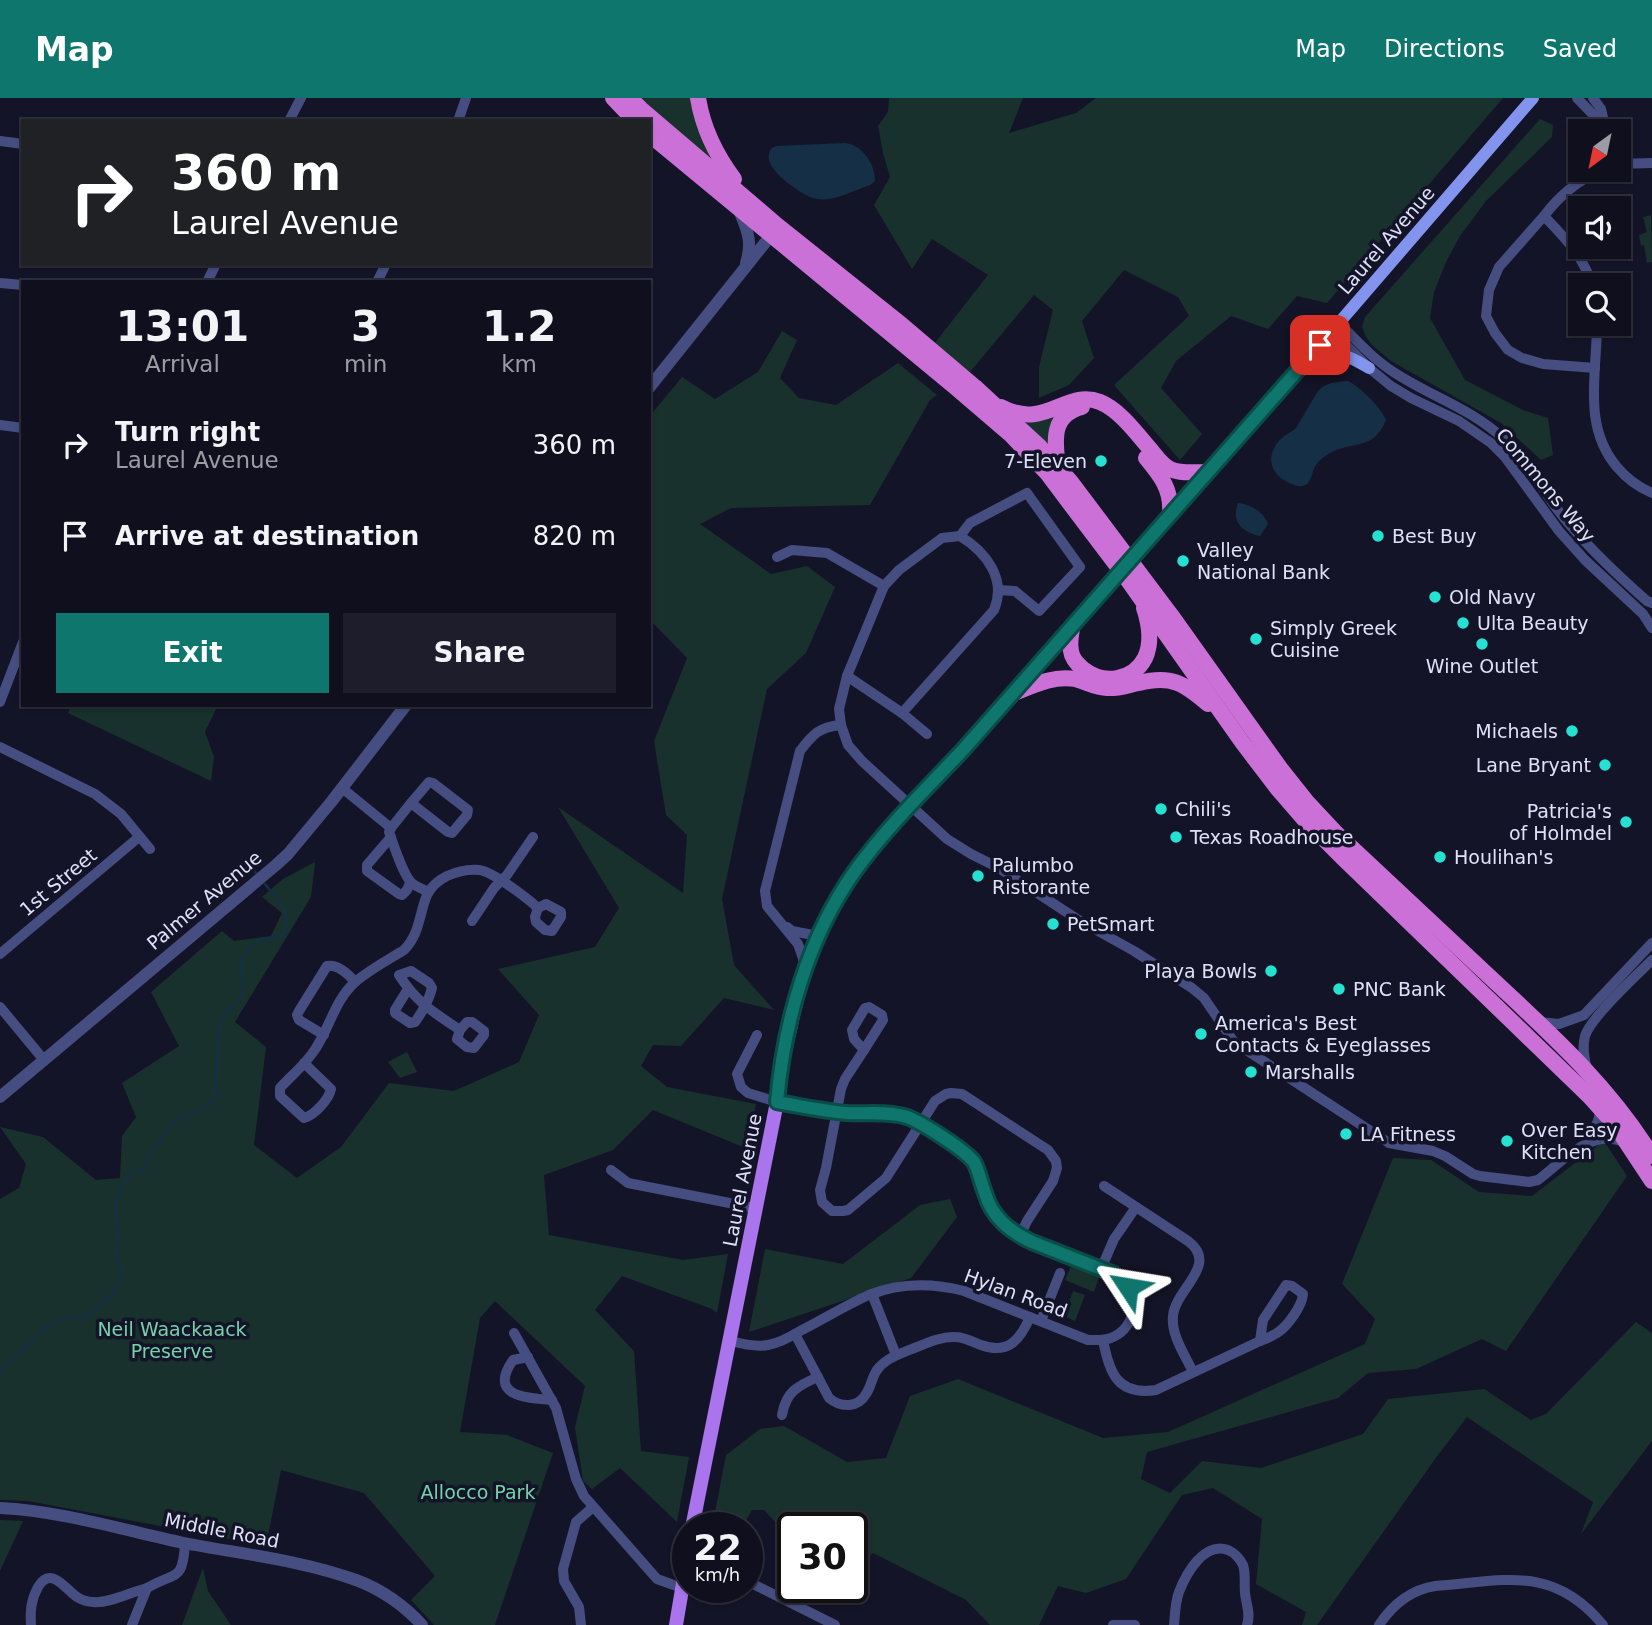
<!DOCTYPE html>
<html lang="en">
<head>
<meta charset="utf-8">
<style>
  body { margin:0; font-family:"DejaVu Sans",sans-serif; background:#1d1d2b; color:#f1f3f6; height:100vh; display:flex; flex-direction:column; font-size:26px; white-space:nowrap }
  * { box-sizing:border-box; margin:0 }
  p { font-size:23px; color:#9b9ca4 }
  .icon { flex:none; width:38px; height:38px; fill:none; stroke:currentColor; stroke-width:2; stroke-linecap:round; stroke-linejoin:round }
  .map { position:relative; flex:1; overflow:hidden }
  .details { position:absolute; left:21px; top:182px; width:630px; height:427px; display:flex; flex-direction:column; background:#0f0f1e; border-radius:0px; box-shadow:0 2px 5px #0004,0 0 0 2px #2f2f3c }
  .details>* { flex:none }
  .guide { position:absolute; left:21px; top:21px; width:630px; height:147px; border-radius:0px; box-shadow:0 2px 5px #0004,0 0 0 2px #2f2f3c; background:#202124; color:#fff; overflow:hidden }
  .needle { width:46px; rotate:213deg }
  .tools { position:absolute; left:1568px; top:21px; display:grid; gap:14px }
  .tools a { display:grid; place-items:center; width:63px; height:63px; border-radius:0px; background:#0f0f1e; box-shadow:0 2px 5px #0004,0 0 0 2px #2f2f3c; font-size:35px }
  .speed { position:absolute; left:672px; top:1414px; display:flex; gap:14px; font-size:35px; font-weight:700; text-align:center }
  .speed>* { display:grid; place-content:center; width:91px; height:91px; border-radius:50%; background:#0f0f1e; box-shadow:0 2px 5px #0004,0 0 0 2px #2f2f3c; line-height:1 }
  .speed small { font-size:18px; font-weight:400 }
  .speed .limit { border:4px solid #111; border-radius:10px; background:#fff; color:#111 }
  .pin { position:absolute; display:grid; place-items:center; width:60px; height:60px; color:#fff; margin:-30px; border-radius:14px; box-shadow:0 4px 10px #0006 }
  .me { position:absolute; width:77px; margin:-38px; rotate:303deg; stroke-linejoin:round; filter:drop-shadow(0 0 5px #0008) }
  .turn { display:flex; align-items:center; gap:24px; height:147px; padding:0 35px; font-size:32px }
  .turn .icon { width:91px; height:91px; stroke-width:2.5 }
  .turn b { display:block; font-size:49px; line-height:60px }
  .eta { display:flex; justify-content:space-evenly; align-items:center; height:119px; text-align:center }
  .eta b { font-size:42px; font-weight:800; line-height:49px }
  .cta { display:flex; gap:14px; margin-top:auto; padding:14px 35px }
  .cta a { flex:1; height:80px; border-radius:0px; background:#0f766e; color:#fff; font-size:28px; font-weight:800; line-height:80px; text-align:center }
  .cta a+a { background:#1d1d2b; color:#f1f3f6 }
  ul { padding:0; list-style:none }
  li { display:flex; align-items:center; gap:21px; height:91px; padding:0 35px }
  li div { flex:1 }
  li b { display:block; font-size:26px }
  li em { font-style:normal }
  header { display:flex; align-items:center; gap:42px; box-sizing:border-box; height:98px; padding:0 35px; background:#0f766e; color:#fff }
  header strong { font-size:33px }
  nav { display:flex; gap:38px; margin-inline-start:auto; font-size:24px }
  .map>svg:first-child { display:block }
  .green { fill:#18312c }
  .water { fill:#153046 }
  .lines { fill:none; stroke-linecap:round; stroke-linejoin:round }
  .stream { stroke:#153046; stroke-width:2.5 }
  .minor { stroke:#464e81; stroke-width:10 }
  .tertiary { stroke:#464e81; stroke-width:12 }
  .secondary { stroke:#8394ee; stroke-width:12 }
  .primary { stroke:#aa75ec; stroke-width:14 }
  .trunk { stroke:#ca70d6; stroke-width:16 }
  .route-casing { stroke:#0a4d48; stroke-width:18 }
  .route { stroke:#0f766e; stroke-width:12 }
  .poi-dot { fill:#25e1d1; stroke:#141428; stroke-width:2.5 }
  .labels { text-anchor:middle; stroke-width:7; stroke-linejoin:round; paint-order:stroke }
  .street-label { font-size:19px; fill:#dfe1fb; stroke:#141428 }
  .poi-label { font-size:19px; fill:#dfe1fb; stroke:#141428; text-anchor:start }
  .park-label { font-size:19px; fill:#74d2a9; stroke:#141428 }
</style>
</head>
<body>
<header>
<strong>Map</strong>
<nav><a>Map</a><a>Directions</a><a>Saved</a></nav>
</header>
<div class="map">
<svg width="1652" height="1527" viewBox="0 0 1652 1527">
  <rect width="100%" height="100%" fill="#141428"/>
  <g class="green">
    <path d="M639,0H691L711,58L708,59Z"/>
    <path d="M889,0H1023L1009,35L1076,15L1096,0H1503L1327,205L1297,198L1268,231L1231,218L1176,263L1161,290L1202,336L1180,362L1114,287L1189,218L1178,199L1124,172L1082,223L1094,260L1069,287L1039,300V269L1053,212L1034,197L970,274L934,246L988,177L932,141L912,171L874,107L890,79L883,55L878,28L888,14Z"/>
    <path d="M1540,21L1553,27L1552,39L1486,103L1460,138L1446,164L1434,194L1430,220L1465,282L1523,312L1548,320L1553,357L1541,362L1501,325L1391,263L1372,247L1366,239L1362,229L1365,219L1403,176Z"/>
    <path d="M1651,117L1652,164L1647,165L1644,147L1641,148L1639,137L1647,134L1643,119Z"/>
    <path d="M782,233L797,242L780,280L799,300L836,307L898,265L937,297L930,302L870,407L731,410L700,426L771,476L807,468L835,489L806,555L767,591L722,801L734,867L774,912L724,900L681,948L653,947L641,968L667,989L756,1006L748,1051L653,1012L613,1052L544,1077L549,1137L683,1162L728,1156L717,1215L712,1211L622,1178L595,1212L634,1253L641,1353L689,1359L677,1424L620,1370L592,1391L583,1383L575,1329L585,1288L495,1203L480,1220L460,1334L507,1337L553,1355L495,1527H434L411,1502L435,1478L364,1395L281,1372L266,1448L28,1403L0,1402V1101L19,1090L26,1066L0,1029L43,1039L96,1082L120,1080L122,1038L136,1019L122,985L179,948L151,894L222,833L234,843L271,838L282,815L262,799L283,781L315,764L311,799L235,924L266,949L254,1047L297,1080L341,1049L389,985L454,993L519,964L539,917L498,871L595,849L619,810L558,709L683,795L687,737L666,717L654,643L687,560L649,521V319L682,279L715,301L758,274Z"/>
    <path d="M1065,310L1049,348L1019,321Z"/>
    <path d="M72,607H218L205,634L214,659L211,683L68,615Z"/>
    <path d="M407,954L417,974L400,980L388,964Z"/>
    <path d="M1604,1043L1627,1078L1506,1253L1482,1241L1416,1271L1368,1275L1338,1300L1147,1354L1141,1381L1170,1395L1202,1363L1261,1370L1363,1336L1388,1301L1484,1291L1531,1322L1546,1316L1636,1224L1652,1235V1343L1581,1436L1593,1404L1467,1319L1438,1357L1317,1527H1302L1306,1514L1256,1486L1262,1421L1213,1390L1182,1397L1126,1481L1086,1495L1058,1488L1039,1527H990L966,1502L873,1455L852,1473V1430H793V1443L764,1412H752L742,1430H712L726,1357L760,1331L784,1328L847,1364L886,1360L910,1298L958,1281L1103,1340L1168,1334L1365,1246L1375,1221L1342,1186L1393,1060L1431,1062L1479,1094L1532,1098Z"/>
    <path d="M950,1101L957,1119L911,1180L749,1234L765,1151L843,1166L920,1107Z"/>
    <path d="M1071,1168L1099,1179L1094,1194L1065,1182Z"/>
    <path d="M1073,1193L1085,1197L1075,1223L1064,1218Z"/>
    <path d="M0,1422L23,1423L0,1473Z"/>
    <path d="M203,1470L208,1493L231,1527H182Z"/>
  </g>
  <g class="water">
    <path d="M846,45C863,48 875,66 875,83L870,87C854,92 834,104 817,101C804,99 764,72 769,56C770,51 772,50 776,48Z"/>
    <path d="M1348,283C1361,290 1380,308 1386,322C1373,354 1352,342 1328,356C1324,359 1319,362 1316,367C1311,374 1312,387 1302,388C1296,389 1287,384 1282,381C1266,369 1269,351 1283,339C1288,335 1292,334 1296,330L1318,293C1327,284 1335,284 1348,283Z"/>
    <path d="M1238,405C1250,406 1264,414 1268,426L1260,438C1242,434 1231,424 1238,405Z"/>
  </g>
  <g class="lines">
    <g class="stream">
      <path d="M247,763L256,775"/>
      <path d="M0,1276L7,1267L49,1227L66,1220L81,1219L90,1216L113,1196L116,1192L121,1171L117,1158L116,1150L119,1139L115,1113L116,1103L125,1083L131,1075L141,1074L144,1071L152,1053L173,1024L206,1009L215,1000C218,975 215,949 221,924C225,911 241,906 242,894C244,883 238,872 242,861C245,855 254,844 261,842C272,839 283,842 287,828C290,812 273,797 265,786"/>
    </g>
    <g class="minor">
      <path d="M1577,0L1606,30"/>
      <path d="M1593,0L1601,11L1605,28"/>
      <path d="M289,23L301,0"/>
      <path d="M458,23L466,0"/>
      <path d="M0,43L23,46"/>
      <path d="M1619,66L1652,65"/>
      <path d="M1544,118L1499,169L1489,192L1486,218L1495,235L1508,252L1522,260L1543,266L1595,270"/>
      <path d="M207,184L216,166"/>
      <path d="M377,184L386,166"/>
      <path d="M0,185L23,187"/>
      <path d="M1592,187C1584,159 1564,139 1544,118C1560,97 1577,83 1602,72"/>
      <path d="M1339,225C1357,243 1374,262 1395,275C1432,299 1472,311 1505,342C1526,361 1540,388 1557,411C1583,445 1614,474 1647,503L1652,505"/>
      <path d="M1597,226C1597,275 1582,328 1617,369C1627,381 1638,389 1652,395"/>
      <path d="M1332,233L1369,270L1391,288L1411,300L1459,323L1491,345L1505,359L1559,433L1585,462L1643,516L1652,530"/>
      <path d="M0,327L23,330"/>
      <path d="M960,438L970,425L1027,395L1080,469L1039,513L1015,493L998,492"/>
      <path d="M777,459L792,452L827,455L884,488"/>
      <path d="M847,578L902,615L927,636"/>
      <path d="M0,604L23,544"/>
      <path d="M902,615L994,512C1007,481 986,454 960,438L942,440L899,472L884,488L847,578L839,611L841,627L848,647L862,663L947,741L971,756L999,770L1080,823L1134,853L1192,890L1204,900L1234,944L1389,1045L1433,1053L1445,1058L1473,1076L1480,1078L1529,1084L1538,1082C1558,1067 1585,1037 1611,1041C1617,1041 1623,1044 1628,1045"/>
      <path d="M0,649L95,696L121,716L150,751"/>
      <path d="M429,684L433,685L468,712L467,717L452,735L448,734L411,705Z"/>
      <path d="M342,690L391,730"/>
      <path d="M391,730L389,734C393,745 404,780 413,786C417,789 423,791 428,794"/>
      <path d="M391,730L411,705"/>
      <path d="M391,739L367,767V773L399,796L402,797L407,792L410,785"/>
      <path d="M546,806L561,814V819L552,833L545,832L536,824L535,819L538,810Z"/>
      <path d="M472,823L494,790L507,777L533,739"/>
      <path d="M787,829L792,833L818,838"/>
      <path d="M0,856L139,739"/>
      <path d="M804,872L803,860L798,846L767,808L765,793L800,653C813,636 819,629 841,627"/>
      <path d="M408,891L395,912V915L410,925L415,924C423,913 429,902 432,890L429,885L411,873L399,877C417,905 433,914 460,932"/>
      <path d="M0,909L44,962"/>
      <path d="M869,909L882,917L883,922L864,952L854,941L852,932L865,910Z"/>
      <path d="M467,924H472L484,933V937L474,950L467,949L457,941L460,932Z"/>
      <path d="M1539,924L1559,926L1584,917L1652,845"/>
      <path d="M324,937L299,922L297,917L299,913L327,868C338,866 349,877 355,884"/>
      <path d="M864,952L845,981L841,991L826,1070L820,1092L822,1104L832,1113H843L848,1112L886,1080L935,1003L946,996L951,995L962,996L1048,1052L1056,1063L1057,1070L1053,1083L1027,1123L1020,1138"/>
      <path d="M304,965L331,991C329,1001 315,1017 304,1020L280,998V990C292,977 307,965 316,950C330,928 335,903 354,885C369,872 388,862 404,852C420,836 419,816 427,797C431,789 439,782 447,778C456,774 468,771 479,772C492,773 527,800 538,810"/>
      <path d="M1587,971C1584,960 1582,950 1585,938C1591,919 1636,878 1652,862"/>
      <path d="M1587,1045L1598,1023L1601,1011"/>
      <path d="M611,1072L628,1085L755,1110"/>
      <path d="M1104,1088L1188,1143C1220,1167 1175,1191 1173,1218C1171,1237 1185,1257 1193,1274"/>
      <path d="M1101,1171L1114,1141L1136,1109"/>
      <path d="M1286,1187L1292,1188L1303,1196C1302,1208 1288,1228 1277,1235C1272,1238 1266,1241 1260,1243L1263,1222Z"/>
      <path d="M872,1196L896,1257"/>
      <path d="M1041,1223L1060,1175"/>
      <path d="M514,1235L556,1310L576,1381L584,1398L657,1481L682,1490"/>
      <path d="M795,1236L829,1300C841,1310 858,1310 866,1296C871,1289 872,1279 877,1272C885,1261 897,1257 909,1252C923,1247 940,1238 955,1239C964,1239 973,1244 981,1247C1008,1257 1020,1242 1030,1219"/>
      <path d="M1103,1242C1109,1274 1117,1298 1156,1292L1260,1243"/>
      <path d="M731,1243C743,1246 755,1249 768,1247C780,1245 792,1238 802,1232C824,1221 846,1207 869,1197C899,1185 932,1185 964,1193L1088,1242C1096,1242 1103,1243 1111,1240C1140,1228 1139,1192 1114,1176L1032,1144L1020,1138L998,1121L989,1107L977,1071L970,1060L932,1033L906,1019L836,1013L777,1004L748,995L741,989L737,976L757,937"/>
      <path d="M528,1259L513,1262C488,1298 525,1300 552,1302"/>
      <path d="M782,1317C786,1294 797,1288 818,1279"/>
      <path d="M747,1483L835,1527"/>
      <path d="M147,1490C175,1473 183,1485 185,1445"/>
      <path d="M31,1527C30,1513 31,1502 38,1489C51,1467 65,1491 77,1499C82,1502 87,1504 93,1504C108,1506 131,1494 147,1490L132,1527"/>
      <path d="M581,1527L579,1509L564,1483L563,1471L576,1424L593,1409"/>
      <path d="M1113,1527H1135"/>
      <path d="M1174,1527C1175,1516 1175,1505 1179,1494C1186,1476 1204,1443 1228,1452C1235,1455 1240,1461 1243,1467C1246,1476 1244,1486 1245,1495C1246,1506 1251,1516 1247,1527"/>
      <path d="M1379,1527C1393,1506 1410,1492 1435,1488C1503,1483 1553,1466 1603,1527"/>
    </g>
    <g class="tertiary">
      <path d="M739,112C747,132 753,143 746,165"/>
      <path d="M649,290L776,131"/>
      <path d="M0,999L276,767L288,756L332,703L406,607"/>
      <path d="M0,1410C62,1413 123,1432 184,1445C241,1456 301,1462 356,1482C381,1491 405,1508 422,1527"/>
    </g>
    <g class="secondary">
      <path d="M1308,260C1337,254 1343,254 1369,270"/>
      <path d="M1125,467L1332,233L1533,0"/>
    </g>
    <g class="primary">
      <path d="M692,1430L777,1004C779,979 784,955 790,931C804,864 827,808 870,754C899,718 932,686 963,652C1016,593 1068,532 1121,472"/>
      <path d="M676,1527L688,1456"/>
    </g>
    <g class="trunk">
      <path d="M613,0L635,23"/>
      <path d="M630,0L641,11L778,128L902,227L975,289L1040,349L1071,384L1171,517L1280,670L1307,704L1335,734C1387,783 1439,832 1491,880C1551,936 1609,988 1652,1058"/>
      <path d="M698,0C703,31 716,57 734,81"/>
      <path d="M649,36L954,288L1011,337L1047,375L1071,407L1127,481L1242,644L1277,690L1303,720L1344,761L1589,998L1615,1027L1652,1083"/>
      <path d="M1001,309C1046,333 1066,290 1100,304C1120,312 1137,336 1151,352C1156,358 1162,367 1170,371C1181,376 1196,374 1207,374"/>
      <path d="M1146,360C1161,378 1172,392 1170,416"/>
      <path d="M1058,370C1055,344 1050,317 1082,309"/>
      <path d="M1073,526C1071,535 1069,544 1071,553C1072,561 1077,566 1083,571C1103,587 1133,583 1145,560C1152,545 1149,525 1144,510"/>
      <path d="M1012,596C1032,588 1053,577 1075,581C1086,584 1096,590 1107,590C1118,591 1128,587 1139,585C1171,577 1184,585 1208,606"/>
    </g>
  </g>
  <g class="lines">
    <g class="route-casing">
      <path id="route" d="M1128,1189L1114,1176L1032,1144C1009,1133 992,1119 985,1095C981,1085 979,1073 974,1064C965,1052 921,1024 907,1019C889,1013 866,1016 847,1015C824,1013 801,1008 777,1004C784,924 808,839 855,773C886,730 925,692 962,653L1320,247"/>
    </g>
    <use href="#route" class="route"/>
  </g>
  <g class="poi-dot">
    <circle cx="1101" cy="363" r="7"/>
    <circle cx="1378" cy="438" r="7"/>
    <circle cx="1183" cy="463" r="7"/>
    <circle cx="1435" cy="499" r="7"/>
    <circle cx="1463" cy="525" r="7"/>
    <circle cx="1256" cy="541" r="7"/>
    <circle cx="1482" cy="546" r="7"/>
    <circle cx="1572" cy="633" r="7"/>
    <circle cx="1605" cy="667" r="7"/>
    <circle cx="1161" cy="711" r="7"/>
    <circle cx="1626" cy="724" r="7"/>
    <circle cx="1176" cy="739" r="7"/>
    <circle cx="1440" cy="759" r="7"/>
    <circle cx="978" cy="778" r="7"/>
    <circle cx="1053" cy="826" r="7"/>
    <circle cx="1271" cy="873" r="7"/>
    <circle cx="1339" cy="891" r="7"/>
    <circle cx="1201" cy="936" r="7"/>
    <circle cx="1251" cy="974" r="7"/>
    <circle cx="1346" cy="1036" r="7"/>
    <circle cx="1507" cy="1043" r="7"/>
  </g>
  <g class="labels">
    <g class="street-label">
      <text transform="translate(1386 142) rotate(-49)" y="7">Laurel Avenue</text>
      <text transform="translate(1546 387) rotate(50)" y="7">Commons Way</text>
      <text transform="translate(58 784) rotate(-40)" y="7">1st Street</text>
      <text transform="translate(204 802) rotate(-40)" y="7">Palmer Avenue</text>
      <text transform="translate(742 1082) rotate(-79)" y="7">Laurel Avenue</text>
      <text transform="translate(1016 1195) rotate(20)" y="7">Hylan Road</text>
      <text transform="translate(222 1432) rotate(11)" y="7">Middle Road</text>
    </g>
    <g class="poi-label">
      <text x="1087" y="370" text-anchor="end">7-Eleven</text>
      <text x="1392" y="445">Best Buy</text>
      <text x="1197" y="459">Valley<tspan x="1197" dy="22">National Bank</tspan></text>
      <text x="1449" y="506">Old Navy</text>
      <text x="1477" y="532">Ulta Beauty</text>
      <text x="1270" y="537">Simply Greek<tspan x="1270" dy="22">Cuisine</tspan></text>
      <text x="1482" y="575" text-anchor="middle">Wine Outlet</text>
      <text x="1558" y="640" text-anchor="end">Michaels</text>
      <text x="1591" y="674" text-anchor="end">Lane Bryant</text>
      <text x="1175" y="718">Chili's</text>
      <text x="1612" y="720" text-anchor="end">Patricia's<tspan x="1612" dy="22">of Holmdel</tspan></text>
      <text x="1190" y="746">Texas Roadhouse</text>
      <text x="1454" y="766">Houlihan's</text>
      <text x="992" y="774">Palumbo<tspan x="992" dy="22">Ristorante</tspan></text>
      <text x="1067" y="833">PetSmart</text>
      <text x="1257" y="880" text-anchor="end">Playa Bowls</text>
      <text x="1353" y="898">PNC Bank</text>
      <text x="1215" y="932">America's Best<tspan x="1215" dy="22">Contacts &amp; Eyeglasses</tspan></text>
      <text x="1265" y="981">Marshalls</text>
      <text x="1521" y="1039">Over Easy<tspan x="1521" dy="22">Kitchen</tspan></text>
      <text x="1360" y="1043">LA Fitness</text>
    </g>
    <g class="park-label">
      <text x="172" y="1238">Neil Waackaack<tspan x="172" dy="22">Preserve</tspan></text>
      <text x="478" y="1401">Allocco Park</text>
    </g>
  </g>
</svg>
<div class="tools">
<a><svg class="needle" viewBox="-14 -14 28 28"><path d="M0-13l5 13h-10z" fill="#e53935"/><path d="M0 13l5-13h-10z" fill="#9b9ca4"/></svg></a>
<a><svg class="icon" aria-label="sound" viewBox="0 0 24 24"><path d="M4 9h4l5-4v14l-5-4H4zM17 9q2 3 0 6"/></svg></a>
<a><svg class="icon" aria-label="search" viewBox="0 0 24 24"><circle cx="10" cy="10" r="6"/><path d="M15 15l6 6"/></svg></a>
</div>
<div class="speed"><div>22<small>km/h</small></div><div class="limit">30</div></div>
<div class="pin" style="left:1320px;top:247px;background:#d93025"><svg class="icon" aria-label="arrive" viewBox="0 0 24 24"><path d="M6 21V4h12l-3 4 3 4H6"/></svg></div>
<svg class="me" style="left:1128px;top:1189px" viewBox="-20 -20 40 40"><path d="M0-17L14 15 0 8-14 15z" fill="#0f766e" stroke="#fff" stroke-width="4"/></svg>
<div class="guide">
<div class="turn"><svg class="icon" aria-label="right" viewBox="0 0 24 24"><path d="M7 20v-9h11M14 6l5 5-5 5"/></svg><div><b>360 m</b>Laurel Avenue</div></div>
</div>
<section class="details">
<div class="eta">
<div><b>13:01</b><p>Arrival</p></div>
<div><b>3</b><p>min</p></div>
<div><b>1.2</b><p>km</p></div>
</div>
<ul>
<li><svg class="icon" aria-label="right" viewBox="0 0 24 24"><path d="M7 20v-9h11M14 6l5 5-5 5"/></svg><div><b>Turn right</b><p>Laurel Avenue</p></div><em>360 m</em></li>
<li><svg class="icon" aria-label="arrive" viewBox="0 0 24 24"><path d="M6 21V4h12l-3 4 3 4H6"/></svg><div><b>Arrive at destination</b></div><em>820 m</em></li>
</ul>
<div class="cta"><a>Exit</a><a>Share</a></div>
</section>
</div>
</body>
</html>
